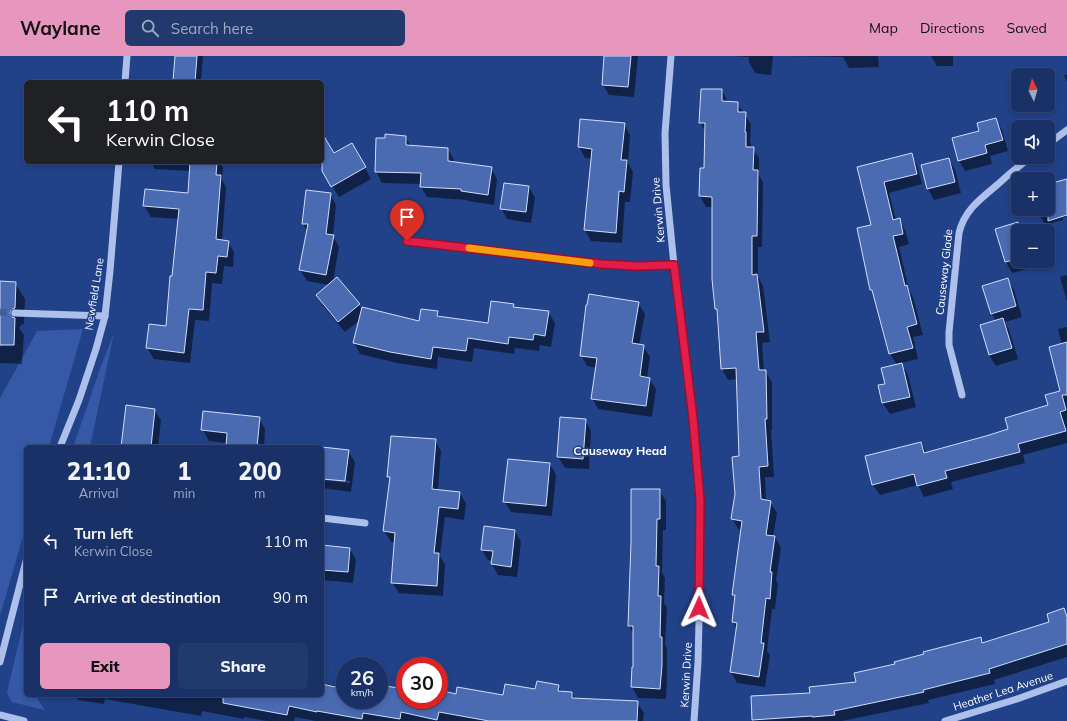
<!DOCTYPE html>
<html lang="en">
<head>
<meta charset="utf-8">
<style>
  body { margin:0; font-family:Mulish,sans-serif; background:#22396d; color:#f1f3f6; height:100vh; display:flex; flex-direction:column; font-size:15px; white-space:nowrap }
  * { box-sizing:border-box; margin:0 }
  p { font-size:13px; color:#9fa9c0 }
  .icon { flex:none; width:22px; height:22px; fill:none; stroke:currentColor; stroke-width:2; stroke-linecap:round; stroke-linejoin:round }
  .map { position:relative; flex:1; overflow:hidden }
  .side { position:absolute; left:24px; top:389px; width:300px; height:252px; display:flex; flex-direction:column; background:#193167; border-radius:6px; box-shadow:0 2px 6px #0003,0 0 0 1px #374c7b }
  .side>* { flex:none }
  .top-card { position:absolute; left:24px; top:24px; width:300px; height:84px; border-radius:6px; box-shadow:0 2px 6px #0003,0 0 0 1px #374c7b; background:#202124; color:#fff; overflow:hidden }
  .needle { width:26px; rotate:355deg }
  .buttons { position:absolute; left:1011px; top:12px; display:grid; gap:8px }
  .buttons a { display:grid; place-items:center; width:44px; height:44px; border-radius:6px; background:#193167; box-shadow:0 2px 6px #0003,0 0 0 1px #374c7b; font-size:20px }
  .speed { position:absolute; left:336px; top:601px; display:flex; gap:8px; font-size:20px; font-weight:700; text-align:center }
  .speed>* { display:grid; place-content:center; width:52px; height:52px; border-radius:50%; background:#193167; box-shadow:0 2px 6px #0003,0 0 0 1px #374c7b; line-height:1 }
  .speed small { font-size:10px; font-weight:400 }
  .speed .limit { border:6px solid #d22; background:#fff; color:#111 }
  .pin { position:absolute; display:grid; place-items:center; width:34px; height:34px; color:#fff; margin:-41px -17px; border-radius:50% 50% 50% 0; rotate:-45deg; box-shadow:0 0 4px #0007 }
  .pin .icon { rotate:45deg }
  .me { position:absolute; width:44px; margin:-22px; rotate:1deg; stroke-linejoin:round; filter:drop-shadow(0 0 3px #0008) }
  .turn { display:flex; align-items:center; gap:14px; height:84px; padding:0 16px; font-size:18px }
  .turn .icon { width:52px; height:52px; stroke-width:2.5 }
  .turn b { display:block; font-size:28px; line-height:34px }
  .eta { display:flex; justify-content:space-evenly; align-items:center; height:68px; text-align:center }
  .eta b { font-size:24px; font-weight:800; line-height:28px }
  .primary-button { display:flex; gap:8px; margin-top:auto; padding:8px 16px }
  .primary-button a { flex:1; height:46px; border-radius:6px; background:#e797bd; color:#111; font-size:16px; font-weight:800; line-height:46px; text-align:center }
  .primary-button a+a { background:#22396d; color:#f1f3f6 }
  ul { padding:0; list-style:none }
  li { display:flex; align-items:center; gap:12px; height:56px; padding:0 16px }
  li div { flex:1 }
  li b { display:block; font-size:15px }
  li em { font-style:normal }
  header { display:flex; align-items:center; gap:24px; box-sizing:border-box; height:56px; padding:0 20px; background:#e797bd; color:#111 }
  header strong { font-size:19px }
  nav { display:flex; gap:22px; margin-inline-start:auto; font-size:14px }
  .search { width:280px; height:36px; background:#22396d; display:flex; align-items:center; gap:10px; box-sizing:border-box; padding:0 14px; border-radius:6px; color:#9fa9c0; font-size:15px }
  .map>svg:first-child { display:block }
  .green { fill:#3559a7 }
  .shadow { fill:#0007 }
  .building { fill:#4a6ab2; stroke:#d1def8 }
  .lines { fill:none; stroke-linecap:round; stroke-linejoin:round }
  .minor-tunnel { stroke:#425e9b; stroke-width:7; stroke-dasharray:7 3.5; stroke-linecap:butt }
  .minor { stroke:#adc0eb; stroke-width:7 }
  .route-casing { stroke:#92132f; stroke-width:10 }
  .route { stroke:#e11d48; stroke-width:7 }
  .slow { stroke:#f59e0b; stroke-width:7 }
  .labels { text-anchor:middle; stroke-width:3; stroke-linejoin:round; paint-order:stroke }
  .street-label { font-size:11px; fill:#fff; stroke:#214189 }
  .neighbourhood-label { font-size:12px; font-weight:bold; fill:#fff; stroke:#214189 }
</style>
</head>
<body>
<header>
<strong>Waylane</strong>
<div class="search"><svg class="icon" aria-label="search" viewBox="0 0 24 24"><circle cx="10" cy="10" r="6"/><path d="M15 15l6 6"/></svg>Search here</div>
<nav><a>Map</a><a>Directions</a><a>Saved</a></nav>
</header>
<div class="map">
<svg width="1067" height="665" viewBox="0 0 1067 665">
  <rect width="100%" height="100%" fill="#214189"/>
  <g class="green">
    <path d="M83,273L49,391H26V470L0,560V342L37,275Z"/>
    <path d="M114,277L90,391H73L100,313Z"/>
    <path d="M26,555V639H35L45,654L12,646L7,637Z"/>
  </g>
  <g class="shadow">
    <path d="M175,0H203L201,26H173Z"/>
    <path d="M605,0H638L634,41L609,39L603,29Z"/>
    <path d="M733,0H773L771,19L755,17L749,6V1Z"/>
    <path d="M784,0H878L879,11L849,12L843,1Z"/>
    <path d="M931,0H953V10H937Z"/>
    <path d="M1067,18V25L1064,20Z"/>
    <path d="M722,34L728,46L737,47L751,68L750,85L752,92L759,102V119L763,126L762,191H758V221L763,230L770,286L762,287L764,315H765L772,326V374H771L774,421H765L766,445L770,446L777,457L773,481H775L781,492L776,525L778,528L775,553H772L767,595L770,599L765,631L737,627L731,616L737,573L733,566L736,544L733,538L741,474L738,473L732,462L740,401L737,323L728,324L722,313L718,255L716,253L713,151H706L700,140L701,113H705L706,77L700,66Z"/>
    <path d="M996,63L1002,74L1008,95L990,100L992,108L965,115L959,105L980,76Z"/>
    <path d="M581,64L624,68L630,79L628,107L633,116L630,146H625L622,187L591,185L585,174L592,103L585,102L579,91Z"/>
    <path d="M405,81L411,90L448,93L454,104V107L491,112L497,123L494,149L468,145L467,144L427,141L421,131V128L382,127L376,116Z"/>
    <path d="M352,88L371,123L339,141L318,106H322V92L333,98Z"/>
    <path d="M911,99L917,109L922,128L889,137L896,164L899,163L905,174L909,188L899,191L909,234L913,241L923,279L913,281L918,303L901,307L908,319L916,351L890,358L883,347L879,330L886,328L897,309L890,298L875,241L871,234L872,169L858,111Z"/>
    <path d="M949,103L955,114L961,137L934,144L928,133L922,110Z"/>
    <path d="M151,106H220L223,112L222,124L226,131L222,185L228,186L234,196L233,211L224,210L222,228L212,227L209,265L195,264L190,307L154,303L147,292L150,269L167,271L179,163L151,161L144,150L189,139L190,115L155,113Z"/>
    <path d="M1067,124V160L1063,162V164L1045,169L1037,153H1048V129Z"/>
    <path d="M529,131L535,142L531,167L507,163L501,152Z"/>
    <path d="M330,138L336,149L333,180L339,191L333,225L359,248L362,254L420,266L437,256L441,262L489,268L513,249L515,252L548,256L555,267L551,291L540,289L539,295L515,292L514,298L474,292L472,306L438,301L437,313L397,307L360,298L354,287L360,264L345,276L323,250L317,239L329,229L307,225L300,214L307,175L303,168Z"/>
    <path d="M1020,167L1025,175H1018V205H1024L1027,213L1012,217L1006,206L996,173Z"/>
    <path d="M1067,219V246L1060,221Z"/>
    <path d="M1007,223L1014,234L1022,261L1005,266L1009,274L1018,303L996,310L989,299L981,270L996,265L992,258Z"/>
    <path d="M0,226L15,227L25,243L24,268L21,269L19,272L24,279L22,308L0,307Z"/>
    <path d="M638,247L645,258L639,289L643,290L650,301L647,322L649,323L656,333L652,361L598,353L592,342L597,312L587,310L581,299Z"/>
    <path d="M1067,271V387L1023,399L1025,407L951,426L953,433L924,441L918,429L880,439L873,429L921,387L927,397L1009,374L1049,350L1061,335L1062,289L1058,273Z"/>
    <path d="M154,354L161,364L158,391H122Z"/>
    <path d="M259,362L265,373L264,391H227V387L209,385L203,374Z"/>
    <path d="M585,364L591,375L589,413L565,412L558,401Z"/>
    <path d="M435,384L441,395L438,434L460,437L466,448L464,464L445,461L440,500L445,509L443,540L399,537L392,526L395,486H391L384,475L390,424L388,421Z"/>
    <path d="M322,392L348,395L355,406L351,436L322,432V424L350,427V425L322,422Z"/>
    <path d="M550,408L556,419L552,460L511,456L504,445Z"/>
    <path d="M659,434L666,445V474H663L662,517L665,522L664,547L667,552L665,589L667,592V620L666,643L638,642L632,631L634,612V579L629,570Z"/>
    <path d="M515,475L521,486L517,521L498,519L492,508V505L488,504L482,494Z"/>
    <path d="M322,483L327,491L350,493L356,504L353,527L322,524Z"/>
    <path d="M1064,553L1067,559V601L994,624L995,628L928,644L929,647L842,665H754L753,663L811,638L857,627L896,609L980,582L984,588L1050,567Z"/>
    <path d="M322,627L345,631V644H379V630L405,634V644H439V635L457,639L504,640L558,630L562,636L572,637L576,643L637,646L644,657L643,665H316L295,661L294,665H267L244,661V663L202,655L201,660L105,643L104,648L78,644L75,639H322Z"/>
  </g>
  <g class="building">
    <path d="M175,0H197L195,26L173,25Z"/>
    <path d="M604,0H631L628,31L602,29Z"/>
    <path d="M701,33H722V45L738,46V56H746L745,76H746V91H754L753,114H758L757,180H752V219L757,218L764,276H756L759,314H766L767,363H765L768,410L759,411L761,443L771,445L766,479L775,480L770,516H772L770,543L766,542L761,587H764L759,621L730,616L737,567L732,566L735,539H732L742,465L731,463L735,438L732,401L739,400L736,312L721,313L717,253H715L712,223V141L699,140L700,112H704L705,67H699Z"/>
    <path d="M996,62L1003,84L985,89L987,97L958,105L952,82L979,75L977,67Z"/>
    <path d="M580,63L625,67L621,104H627L624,136L619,135L616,177L584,174L592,93L578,91Z"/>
    <path d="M322,77L334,97L352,87L366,111L331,131L322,115Z"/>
    <path d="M385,78L406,80V89L448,92V105L492,111L488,139L461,135V133L420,131L421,117L375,116L376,82H385Z"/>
    <path d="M912,97L917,118L884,126L893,164L900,162L903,178L893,180L905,230L907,229L917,268L907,271L913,292L889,298L872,234H870L857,172L871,169L857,111Z"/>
    <path d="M949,102L955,126L927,133L921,109Z"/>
    <path d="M190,106H217L216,119H221L216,183L229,185L227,201L218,200L216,217L206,216L203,254L189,253L184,297L146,292L149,268L166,270L170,220H172L179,153L143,150L145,133L188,137Z"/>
    <path d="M1067,123V159L1048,165V128Z"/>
    <path d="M504,127L529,130L526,156L500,153Z"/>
    <path d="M306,134L331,137L326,178L334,179L326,219L299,214L308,168H302Z"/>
    <path d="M1018,166V203L1005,206L995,173Z"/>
    <path d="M337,221L360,248L338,266L316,239Z"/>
    <path d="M1008,222L1016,250L991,258L982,230Z"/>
    <path d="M0,225L16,226L15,252L11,254L10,257L12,261L15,262L14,289H0Z"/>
    <path d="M589,238L639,246L632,287L644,289L640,320L650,322L646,350L591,343L597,302L580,300L586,249H587Z"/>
    <path d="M491,245L514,248L513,251L549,255L545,280L534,278L533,284L509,281L508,288L468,282L466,295L433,291L431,303L390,296L353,287L362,251L419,265L421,253L438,255L437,260L488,267Z"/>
    <path d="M1003,262L1012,292L989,299L980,269Z"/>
    <path d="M1067,286V339H1062L1066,354L1060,356L1066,375L1018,388L1020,396L945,415L947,422L917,430L914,418L872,429L865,400L921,386L924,397L986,380L1008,373L1005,362L1048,349L1045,339L1060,335L1049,291Z"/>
    <path d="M902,307L910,341L882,347L878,329L885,328L881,312Z"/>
    <path d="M126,349L155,353L151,391H121Z"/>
    <path d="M203,355L260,361L257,391H226L227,377L201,374Z"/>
    <path d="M560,361L586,363L583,403L557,401Z"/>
    <path d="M391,380L436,383L432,433L460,436L458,453L439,451L434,497H439L437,530L391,527L395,477L383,475L390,421H387Z"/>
    <path d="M322,391L349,394L345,425L322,423Z"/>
    <path d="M508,403L550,407L546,450L503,446Z"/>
    <path d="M631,433H660V463H657L656,510H659L658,540H661L660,581H662V609L660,633L631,631L632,611H633V570H628L631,486Z"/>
    <path d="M484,470L515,474L511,511L491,508L493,495L481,494Z"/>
    <path d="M322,489L350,492L348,516L322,514Z"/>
    <path d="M1064,552L1067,561V588L989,613L990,617L923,634L924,636L834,655L835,659L812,661V660L752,664L751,640L810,637L809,631L856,626L854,617L895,608L894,606L924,598L923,596L981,581L982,587L1049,566L1047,558Z"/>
    <path d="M537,625L559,629L558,635L572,636V642L638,645L637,665H489L439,656L437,664L401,656L400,663L363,657L362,663L317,655V656L289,650L287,659L223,647V639H322V628L345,633V644H379V629L405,633L403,644H439V634L456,638L457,631L503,639L505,628L535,633Z"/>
  </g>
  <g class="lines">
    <path class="minor-tunnel" d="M0,256L15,257"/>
    <g class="minor">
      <path d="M671,0L665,77L666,129L674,209L693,362L699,444L700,525L698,606L694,665"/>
      <path d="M125,26L127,0"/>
      <path d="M1048,88L1067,74"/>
      <path d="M407,185L602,208L635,210L674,209"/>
      <path d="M15,257L105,260"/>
      <path d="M962,339L949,289V276L959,177C964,155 980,143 997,129C1008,119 1019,110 1031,101"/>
      <path d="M60,391L79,344L96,293L105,260L110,215L119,106"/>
      <path d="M322,462L365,467"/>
      <path d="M0,606L26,505"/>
      <path d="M0,659L24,665"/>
      <path d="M945,665L1017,643L1067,625"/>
    </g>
  </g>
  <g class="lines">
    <g class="route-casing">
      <path id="route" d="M407,185L602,208L635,210L674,209L693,362L700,444L699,552"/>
    </g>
    <use href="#route" class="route"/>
    <path class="slow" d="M469,192L590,207"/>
  </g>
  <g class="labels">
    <g class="street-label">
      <text transform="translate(658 154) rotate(-95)" y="4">Kerwin Drive</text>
      <text transform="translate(944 216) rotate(-84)" y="4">Causeway Glade</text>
      <text transform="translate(94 238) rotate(-81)" y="4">Newfield Lane</text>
      <text transform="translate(686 619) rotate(-87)" y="4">Kerwin Drive</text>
      <text transform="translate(1003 635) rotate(-18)" y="4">Heather Lea Avenue</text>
    </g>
    <g class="neighbourhood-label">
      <text x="620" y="399">Causeway Head</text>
    </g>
  </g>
</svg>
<div class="buttons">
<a><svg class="needle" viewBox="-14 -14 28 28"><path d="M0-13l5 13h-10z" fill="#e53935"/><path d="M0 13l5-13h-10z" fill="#9fa9c0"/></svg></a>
<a><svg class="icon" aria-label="sound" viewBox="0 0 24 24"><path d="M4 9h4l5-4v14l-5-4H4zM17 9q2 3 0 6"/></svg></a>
<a>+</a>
<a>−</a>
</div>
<div class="speed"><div>26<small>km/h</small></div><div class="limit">30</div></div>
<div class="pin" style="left:407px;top:185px;background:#d93025"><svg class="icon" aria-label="arrive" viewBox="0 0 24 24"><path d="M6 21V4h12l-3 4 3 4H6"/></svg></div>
<svg class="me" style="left:699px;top:552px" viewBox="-20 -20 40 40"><path d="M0-17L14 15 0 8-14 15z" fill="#e11d48" stroke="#fff" stroke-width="4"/></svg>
<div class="top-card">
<div class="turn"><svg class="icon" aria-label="left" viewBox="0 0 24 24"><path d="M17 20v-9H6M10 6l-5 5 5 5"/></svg><div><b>110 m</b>Kerwin Close</div></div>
</div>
<section class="side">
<div class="eta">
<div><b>21:10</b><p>Arrival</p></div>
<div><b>1</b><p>min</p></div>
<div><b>200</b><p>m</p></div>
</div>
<ul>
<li><svg class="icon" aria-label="left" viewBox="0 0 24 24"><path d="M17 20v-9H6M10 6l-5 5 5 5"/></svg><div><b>Turn left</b><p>Kerwin Close</p></div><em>110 m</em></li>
<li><svg class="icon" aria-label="arrive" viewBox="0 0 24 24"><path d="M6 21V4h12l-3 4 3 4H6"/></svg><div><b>Arrive at destination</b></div><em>90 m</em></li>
</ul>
<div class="primary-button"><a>Exit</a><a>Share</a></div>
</section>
</div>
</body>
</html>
